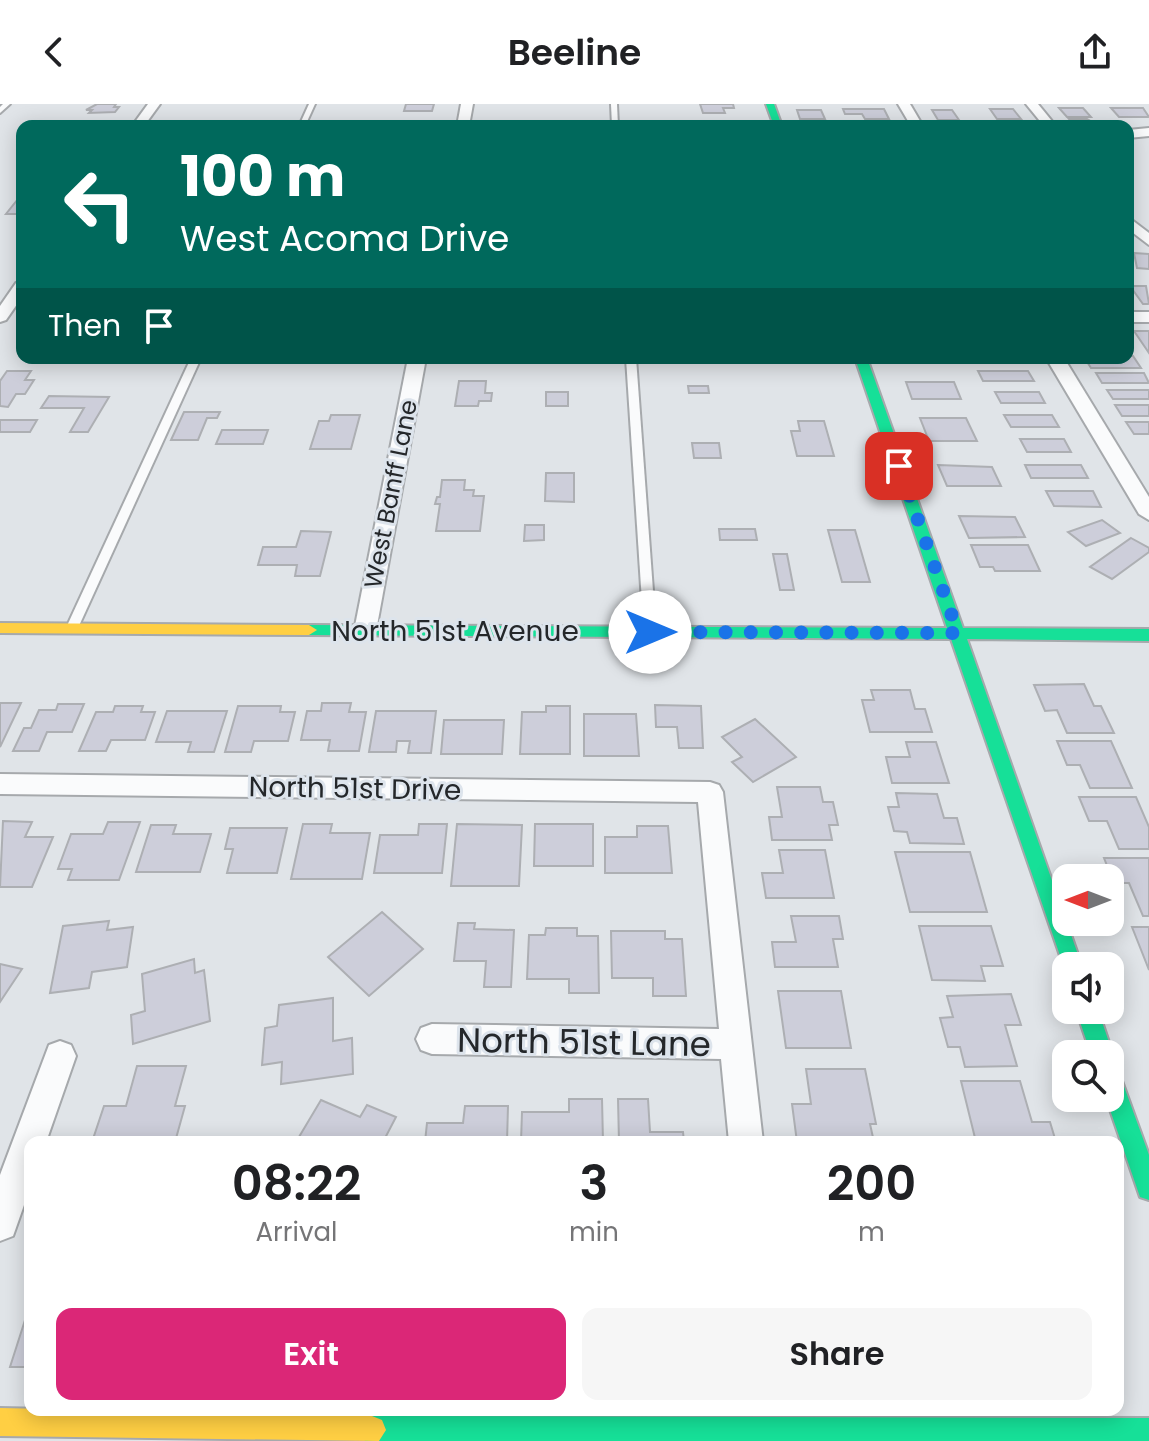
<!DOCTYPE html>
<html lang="en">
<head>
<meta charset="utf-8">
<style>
  body { margin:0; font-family:Poppins,sans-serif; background:#f6f6f6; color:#202124; height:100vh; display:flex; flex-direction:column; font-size:30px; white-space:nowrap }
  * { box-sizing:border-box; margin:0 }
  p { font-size:26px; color:#757577 }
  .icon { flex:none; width:44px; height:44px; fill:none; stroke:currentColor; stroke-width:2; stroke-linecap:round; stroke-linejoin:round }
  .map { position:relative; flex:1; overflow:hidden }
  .side { position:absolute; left:24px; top:1032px; width:1100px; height:280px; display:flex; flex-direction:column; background:#fff; border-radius:16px; box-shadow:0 4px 20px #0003 }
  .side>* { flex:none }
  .banner { position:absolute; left:16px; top:16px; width:1118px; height:244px; border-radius:16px; box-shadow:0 4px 20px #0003; background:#00695c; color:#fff; overflow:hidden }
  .needle { width:52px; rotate:270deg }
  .fabs { position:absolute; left:1052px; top:760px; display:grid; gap:16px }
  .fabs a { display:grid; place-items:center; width:72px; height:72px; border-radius:16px; background:#fff; box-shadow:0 4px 20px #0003; font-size:40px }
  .pin { position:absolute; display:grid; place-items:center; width:68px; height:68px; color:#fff; margin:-34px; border-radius:16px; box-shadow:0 4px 12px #0006 }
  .me { position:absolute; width:88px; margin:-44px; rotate:90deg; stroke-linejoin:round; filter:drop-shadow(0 0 6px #0008) }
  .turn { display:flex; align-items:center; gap:28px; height:168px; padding:0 32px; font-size:36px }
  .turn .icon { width:104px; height:104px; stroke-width:2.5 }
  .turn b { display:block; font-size:56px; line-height:68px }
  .then { display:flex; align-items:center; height:76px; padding:0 32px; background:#0003; gap:16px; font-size:30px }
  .eta { display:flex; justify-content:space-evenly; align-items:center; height:136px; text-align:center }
  .eta b { font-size:48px; font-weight:600; line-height:56px }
  .primary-button { display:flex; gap:16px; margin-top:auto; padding:16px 32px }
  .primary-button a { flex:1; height:92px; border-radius:16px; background:#db2777; color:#fff; font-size:32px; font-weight:600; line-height:92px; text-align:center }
  .primary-button a+a { background:#f6f6f6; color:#202124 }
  header { display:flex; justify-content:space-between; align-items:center; height:104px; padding:0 32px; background:#fff; font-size:36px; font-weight:600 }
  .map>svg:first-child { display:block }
  .building { fill:#cdceda; stroke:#adafb3; stroke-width:2 }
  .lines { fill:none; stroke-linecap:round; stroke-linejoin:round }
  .lane-casing { stroke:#a6a9ac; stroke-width:4 }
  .street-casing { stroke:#a6a9ac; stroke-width:4 }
  .fast-casing { stroke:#a6a9ac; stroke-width:4 }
  .slow-casing { stroke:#a6a9ac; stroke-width:4 }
  .lane { fill:#fafbfc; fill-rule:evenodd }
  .street { fill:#fafbfc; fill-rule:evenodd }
  .fast { fill:#16e098; fill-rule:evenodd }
  .slow { fill:#ffcf43; fill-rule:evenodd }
  .route { stroke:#1a73e8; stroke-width:14; stroke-dasharray:0 25.2 }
  .labels { text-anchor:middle; stroke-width:6; stroke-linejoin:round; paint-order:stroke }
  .far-street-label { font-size:24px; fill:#24272a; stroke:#dde4ec }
  .street-label { font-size:28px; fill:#24272a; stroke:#dde4ec }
  .near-street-label { font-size:34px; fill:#24272a; stroke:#dde4ec }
</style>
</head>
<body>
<header><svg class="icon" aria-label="back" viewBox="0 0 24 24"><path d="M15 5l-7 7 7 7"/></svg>Beeline<svg class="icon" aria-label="share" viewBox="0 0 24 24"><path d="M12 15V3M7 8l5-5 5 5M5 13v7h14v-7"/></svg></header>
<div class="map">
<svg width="1149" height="1337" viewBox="0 0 1149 1337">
  <rect width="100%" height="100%" fill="#e0e4e8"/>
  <g class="building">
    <path d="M97,0H116L114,3H119L115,8L89,9L92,6H86Z"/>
    <path d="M406,0H434L432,7H404Z"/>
    <path d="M700,0H733L734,4H723L725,9H703Z"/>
    <path d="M1059,4H1083L1091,13H1067Z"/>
    <path d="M1111,4H1143L1149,13H1119Z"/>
    <path d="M843,5H884L889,15H865L862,10H845Z"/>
    <path d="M990,5H1013L1021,15H997Z"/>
    <path d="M797,6H821L825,15H800Z"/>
    <path d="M932,6H952L959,16H938Z"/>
    <path d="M1069,15H1087L1099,22H1075Z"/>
    <path d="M18,95H22V110H6Z"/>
    <path d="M1134,149L1149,150V165L1137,164Z"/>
    <path d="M1130,182H1146L1149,200H1143Z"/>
    <path d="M1134,227H1149V249Z"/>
    <path d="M1128,252H1133L1141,264H1091L1086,256Z"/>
    <path d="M896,254H943L945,257H898Z"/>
    <path d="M7,267H31L25,276H34L25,290H16L8,303L0,302V277Z"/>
    <path d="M978,267H1028L1034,277H983Z"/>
    <path d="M1096,269H1144L1149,279H1102Z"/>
    <path d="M459,277H486L485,289H492L491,297H479L478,302H455Z"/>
    <path d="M906,278H954L961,295H912Z"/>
    <path d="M688,282H708L709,289H689Z"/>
    <path d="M1107,286H1149V295H1113Z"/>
    <rect x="546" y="288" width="22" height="14"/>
    <path d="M995,288H1039L1045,299H1001Z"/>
    <path d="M49,292L109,293L88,328H70L84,304H41Z"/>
    <path d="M1115,301H1149V312H1122Z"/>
    <path d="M184,308H220L217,314H207L198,336H171Z"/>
    <path d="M331,311H360L351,345H310L319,317H329Z"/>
    <path d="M1004,311H1052L1059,323H1011Z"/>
    <path d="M920,314H966L977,337H929Z"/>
    <path d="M0,316H37L30,328H0Z"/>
    <path d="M798,317H824L834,352H797L791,327H800Z"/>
    <path d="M1126,318H1149V330H1134Z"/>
    <path d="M222,326H268L263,340H216Z"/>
    <path d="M1020,335H1064L1071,348H1027Z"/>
    <path d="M692,339H719L721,354H694Z"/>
    <path d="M938,361L992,363L1001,382H947Z"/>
    <path d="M1025,361H1081L1088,374H1031Z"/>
    <path d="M546,369H574V398L545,397Z"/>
    <path d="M442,376H465L464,386H474L473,392H484L480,427H436L440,400H435L437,393H440Z"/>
    <path d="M1046,387H1093L1101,403L1054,402Z"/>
    <path d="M959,412L1015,413L1025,433L969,434Z"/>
    <path d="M1102,416L1120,429L1086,442L1068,428Z"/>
    <path d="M525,421H544V436L524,437Z"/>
    <path d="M719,425H755L757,436H720Z"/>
    <path d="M828,426H855L870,478H842Z"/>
    <path d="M301,427L331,428L320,472H295L297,461H258L263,443H296Z"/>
    <path d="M1131,434L1149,444V448L1112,475L1090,463Z"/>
    <path d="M971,441H1028L1040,467H995L993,463H980Z"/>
    <path d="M773,450H787L794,486H780Z"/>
    <path d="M1084,580L1094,602H1101L1114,629H1067L1057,606L1045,607L1034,581Z"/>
    <path d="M871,586H910L915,605H925L932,628H870L862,596H874Z"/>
    <path d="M0,599H21L0,643Z"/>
    <path d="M322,599H351L349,608H366L359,647H328L330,636H301L307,607H321Z"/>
    <path d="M58,600H84L72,628H47L39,647H13L24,624H31L39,606H56Z"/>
    <path d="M655,601L701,602L703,644H679L677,623H656Z"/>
    <path d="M115,602H143L141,608H155L145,636H111L106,647H79L96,608H113Z"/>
    <path d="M238,602H281L280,608H295L288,637H254L251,648H225Z"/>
    <path d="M546,602H570V650H520L522,608H546Z"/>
    <path d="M167,607H227L214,648H188L191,638H156Z"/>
    <path d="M376,607H436L431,649H408L410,637H397L396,648H369Z"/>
    <path d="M584,610H636L639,652H584Z"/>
    <path d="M755,615L796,653L753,678L732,658L742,653L722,633Z"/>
    <path d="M444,616H504L502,650H441Z"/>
    <path d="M1057,637H1111L1132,684H1090L1080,661H1067Z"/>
    <path d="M906,638H936L949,679H892L886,653H910Z"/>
    <path d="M777,683H820L823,698H833L838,721H829L832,736H772L769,713H782Z"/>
    <path d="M896,689L937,690L944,714H957L964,740L910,739L907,728L894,727L888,703H899Z"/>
    <path d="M1079,693H1136L1149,723V745H1119L1107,717H1089Z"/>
    <path d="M3,717L32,718L25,733H53L32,783H0Z"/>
    <path d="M108,718H140L119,776H68L72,765H58L71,730H103Z"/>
    <path d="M303,720H332L330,729H370L362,775H291Z"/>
    <path d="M419,720H447L442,769H374L380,731H418Z"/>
    <path d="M457,720L522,721L519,782H451Z"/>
    <path d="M535,720H593V762H534Z"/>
    <path d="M151,721H176L173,730H211L200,768H136Z"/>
    <path d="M637,722H668L672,769H605V733H637Z"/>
    <path d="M230,724H287L277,769H227L233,745H225Z"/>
    <path d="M779,746H825L834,794H766L762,769H783Z"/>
    <path d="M895,748H970L987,808H910Z"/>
    <path d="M1104,754H1149V812H1143L1129,779H1114Z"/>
    <path d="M382,808L423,845L369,892L328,853Z"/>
    <path d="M791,812H839L843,835H833L838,863H775L772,838H796Z"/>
    <path d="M109,817L107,826L133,823L127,863L92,868L89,884L50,889L63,822Z"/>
    <path d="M458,819H475L474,825L514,826L511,883H484L486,857H454Z"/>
    <path d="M919,822H991L1003,862H981L985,877L932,876Z"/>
    <path d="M1132,823H1149V866Z"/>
    <path d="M546,824H577V832H598L599,889H569V875H527L529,831H545Z"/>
    <path d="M611,827H665V835H682L686,892H653V874H612Z"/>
    <path d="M194,855L195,869L204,866L210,917L133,940L131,911L145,907L142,870Z"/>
    <path d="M0,860L22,865L0,898Z"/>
    <path d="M778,887H841L851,944H786Z"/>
    <path d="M1011,890L1021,921H1005L1017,962L965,963L960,943H948L940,914L953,913L947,892Z"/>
    <path d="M333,894V937L352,934L353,970L281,980L282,958L262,961L265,924L277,922L279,901Z"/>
    <path d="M137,962H186L175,1002H185L175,1038H92L104,1002H126Z"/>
    <path d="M806,965H865L876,1020H870L874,1038H797L792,1000H811Z"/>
    <path d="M961,977H1020L1032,1018H1050L1056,1038H976Z"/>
    <path d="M569,995H602L603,1038H521L522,1008H569Z"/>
    <path d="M618,995H648L650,1028H683L684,1038H619Z"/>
    <path d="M321,996L360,1013L367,1001L396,1013L383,1038H296Z"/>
    <path d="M465,1002H508L507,1038H425L427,1019H463Z"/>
    <path d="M26,1213H30V1263H10Z"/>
  </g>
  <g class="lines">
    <g class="lane-casing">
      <g id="lane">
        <path d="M3,0H10L0,9V3Z"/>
        <path d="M309,0H315L305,22H299Z"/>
        <path d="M611,0H617L618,22H612Z"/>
        <path d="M191,254H201L78,524L72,528L68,527L66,524Z"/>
        <path d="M626,254H636L656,528L650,532L644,528Z"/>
      </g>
    </g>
    <g class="street-casing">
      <g id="street">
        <path d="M148,0H160L144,22H132Z"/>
        <path d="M461,0H473L469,22H457Z"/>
        <path d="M898,0H910L923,22H911Z"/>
        <path d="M1026,0H1038L1056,22H1044Z"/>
        <path d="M1149,24V32L1128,34V26Z"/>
        <path d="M1128,113L1149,129V141L1128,125Z"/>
        <path d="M22,177V193L6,216L0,218V202L16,179Z"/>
        <rect x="1128" y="208" width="21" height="10"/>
        <path d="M408,254H426L376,527L373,533H357L354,527Z"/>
        <path d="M1046,254H1064L1149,393V416L1139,410Z"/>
        <path d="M0,670L710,678L719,681L723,688L763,1038H729L721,955L432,950L421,946L416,935L421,924L432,920L719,925L698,698L0,690Z"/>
        <path d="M60,937L71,941L76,952L46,1038H30V1084L13,1132L0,1137V1071L49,941Z"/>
      </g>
    </g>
    <g class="fast-casing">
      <g id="fast">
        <path d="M766,0H774L782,22H774Z"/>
        <path d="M855,254H867L963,524L1149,525V537L967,535L1082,862H1066V869L951,535L309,531L301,526L309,521L947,524Z"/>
        <path d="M1076,906H1098L1113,950L1110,957V950H1091Z"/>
        <path d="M1110,963L1118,966L1149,1051V1096L1140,1093L1106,994H1110Z"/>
        <path d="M372,1312L1149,1314V1337H365L358,1326L362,1316Z"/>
      </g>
    </g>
    <g class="slow-casing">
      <g id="slow">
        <path d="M0,519L309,521L317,526L309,531L0,529Z"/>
        <path d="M0,1304L372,1312L382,1316L386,1326L379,1337L0,1332Z"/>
      </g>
    </g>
    <use href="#lane" class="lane"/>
    <use href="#street" class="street"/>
    <use href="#fast" class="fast"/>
    <use href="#slow" class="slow"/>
  </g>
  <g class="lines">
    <path class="route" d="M650,528L958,529L899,362"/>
  </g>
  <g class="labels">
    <g class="far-street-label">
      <text transform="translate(391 390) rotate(-79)" y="8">West Banff Lane</text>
    </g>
    <g class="street-label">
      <text x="455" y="537">North 51st Avenue</text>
      <text transform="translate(355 684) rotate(1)" y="10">North 51st Drive</text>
    </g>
    <g class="near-street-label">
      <text transform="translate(584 938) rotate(1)" y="12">North 51st Lane</text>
    </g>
  </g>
</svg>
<div class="fabs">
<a><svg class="needle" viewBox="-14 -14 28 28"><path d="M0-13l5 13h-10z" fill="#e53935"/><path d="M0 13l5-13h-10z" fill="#757577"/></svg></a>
<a><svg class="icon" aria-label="sound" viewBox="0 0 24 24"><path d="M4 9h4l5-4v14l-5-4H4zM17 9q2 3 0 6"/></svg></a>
<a><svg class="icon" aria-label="search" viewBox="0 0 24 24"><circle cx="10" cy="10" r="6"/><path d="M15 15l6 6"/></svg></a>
</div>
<div class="pin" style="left:899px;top:362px;background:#d93025"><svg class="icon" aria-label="arrive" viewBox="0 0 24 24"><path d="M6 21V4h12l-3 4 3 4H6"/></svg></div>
<svg class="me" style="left:650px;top:528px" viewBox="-20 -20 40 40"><circle r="19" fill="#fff"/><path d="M0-13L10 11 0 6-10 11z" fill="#1a73e8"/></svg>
<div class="banner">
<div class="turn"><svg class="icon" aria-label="left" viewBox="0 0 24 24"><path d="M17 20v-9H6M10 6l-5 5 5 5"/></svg><div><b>100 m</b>West Acoma Drive</div></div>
<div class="then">Then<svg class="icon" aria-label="arrive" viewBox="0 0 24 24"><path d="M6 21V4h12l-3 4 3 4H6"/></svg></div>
</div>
<section class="side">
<div class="eta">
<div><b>08:22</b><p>Arrival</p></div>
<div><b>3</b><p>min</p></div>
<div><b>200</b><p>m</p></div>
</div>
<div class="primary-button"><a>Exit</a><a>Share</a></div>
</section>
</div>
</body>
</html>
